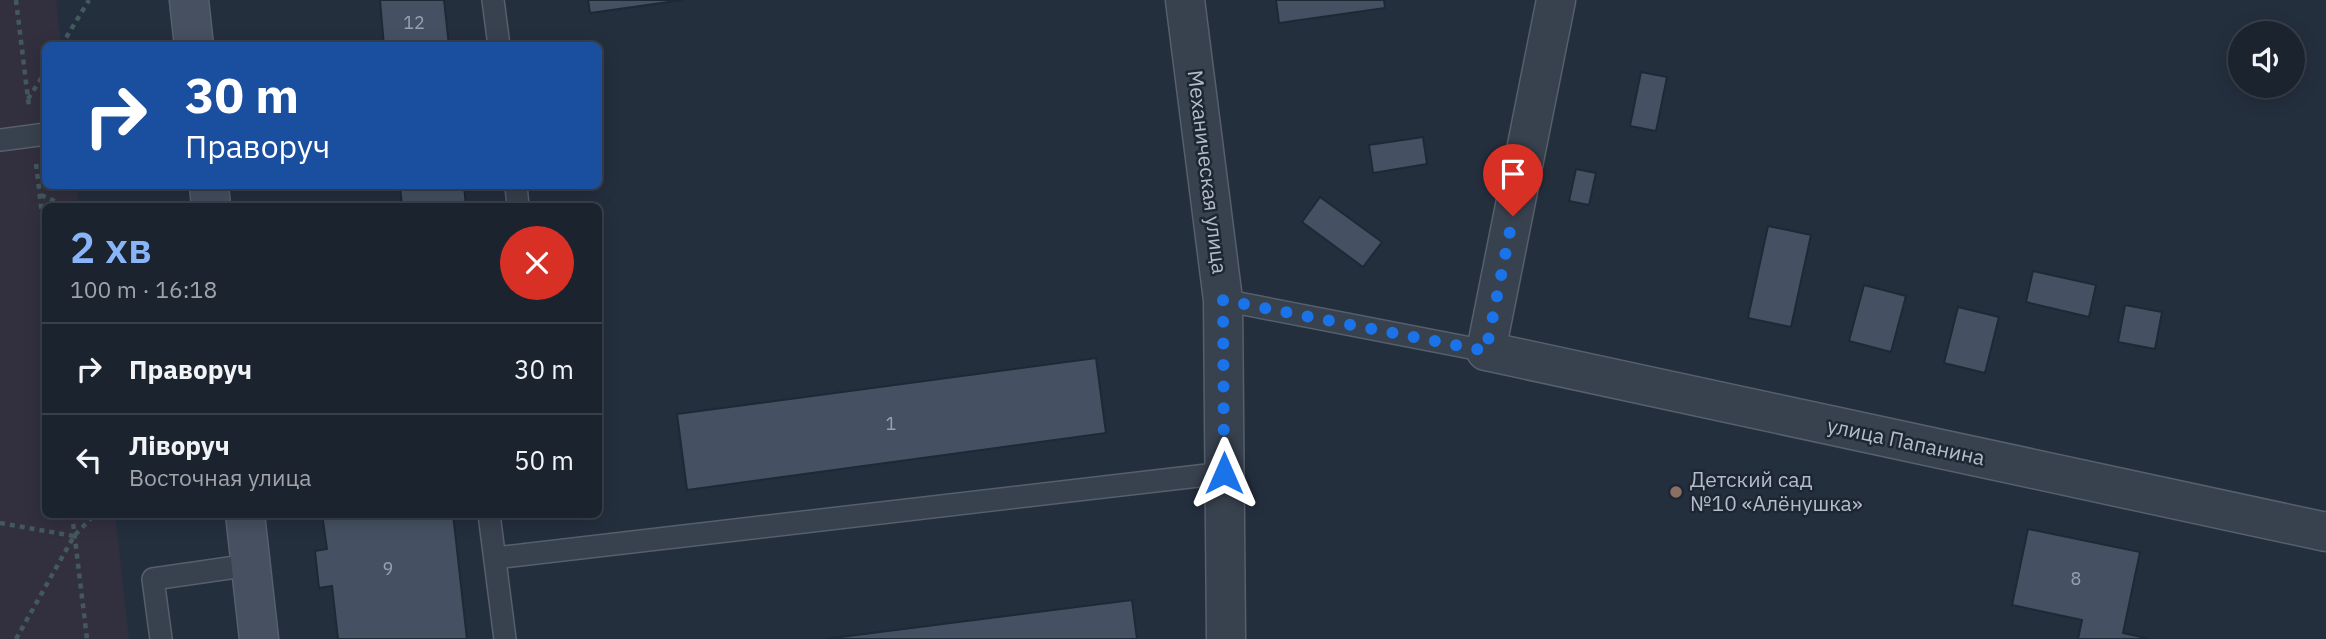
<!DOCTYPE html>
<html lang="uk">
<head>
<meta charset="utf-8">
<style>
  body { margin:0; font-family:"IBM Plex Sans",sans-serif; background:#242b36; color:#f1f3f6; height:100vh; display:flex; flex-direction:column; font-size:26px; white-space:nowrap }
  * { box-sizing:border-box; margin:0 }
  p { font-size:23px; color:#a0a4aa }
  .icon { flex:none; width:38px; height:38px; fill:none; stroke:currentColor; stroke-width:2; stroke-linecap:round; stroke-linejoin:round }
  .map { position:relative; flex:1; overflow:hidden }
  .drawer { position:absolute; left:42px; top:203px; width:560px; height:315px; display:flex; flex-direction:column; background:#1b232e; border-radius:10px; box-shadow:0 4px 18px #0003,0 0 0 2px #39404a }
  .drawer>* { flex:none }
  .banner { position:absolute; left:42px; top:42px; width:560px; height:147px; border-radius:10px; box-shadow:0 4px 18px #0003,0 0 0 2px #39404a; background:#1a4fa0; color:#fff; overflow:hidden }
  .buttons { position:absolute; left:2228px; top:21px; display:grid; gap:14px }
  .buttons a { display:grid; place-items:center; width:77px; height:77px; border-radius:50%; background:#1b232e; box-shadow:0 4px 18px #0003,0 0 0 2px #39404a; font-size:35px }
  .pin { position:absolute; display:grid; place-items:center; width:60px; height:60px; color:#fff; margin:-72px -30px; border-radius:50% 50% 50% 0; rotate:-45deg; box-shadow:0 0 7px #0007 }
  .pin .icon { rotate:45deg }
  .me { position:absolute; width:77px; margin:-38px; rotate:0deg; stroke-linejoin:round; filter:drop-shadow(0 0 5px #0008) }
  .turn { display:flex; align-items:center; gap:24px; height:147px; padding:0 28px; font-size:32px }
  .turn .icon { width:91px; height:91px; stroke-width:2.5 }
  .turn b { display:block; font-size:49px; line-height:60px }
  .round { display:grid; place-items:center; flex:none; width:74px; height:74px; border-radius:37px; background:#242b36 }
  .summary { display:flex; align-items:center; justify-content:space-between; height:119px; padding:0 28px }
  h1 { font-size:42px; font-weight:600; line-height:52px; color:#8ab4f8 }
  ul { padding:0; list-style:none }
  li { display:flex; align-items:center; gap:21px; height:91px; padding:0 28px; border-top:2px solid #39404a }
  li div { flex:1 }
  li b { display:block; font-size:26px }
  li em { font-style:normal }
  .map>svg:first-child { display:block }
  .medical { fill:#32303f }
  .building { fill:#455162; stroke:#1f2835; stroke-width:2 }
  .lines { fill:none; stroke-linecap:round; stroke-linejoin:round }
  .lane-casing { stroke:#565f6c; stroke-width:24 }
  .street-casing { stroke:#565f6c; stroke-width:41 }
  .secondary-casing { stroke:#565f6c; stroke-width:41 }
  .path { stroke:#44595c; stroke-width:4.5; stroke-dasharray:5 5; stroke-linecap:butt }
  .lane { stroke:#38414e; stroke-width:21 }
  .street { stroke:#38414e; stroke-width:38 }
  .secondary { stroke:#465061; stroke-width:38 }
  .route { stroke:#1a73e8; stroke-width:12; stroke-dasharray:0 21.6 }
  .education-dot { fill:#8d6e63; stroke:#1d2633; stroke-width:2.5 }
  .labels { text-anchor:middle; stroke-width:5; stroke-linejoin:round; paint-order:stroke }
  .number-label { font-size:18px; fill:#98a1af }
  .street-label { font-size:21px; fill:#b4bcc9; stroke:#1d2633 }
  .poi-label { font-size:21px; fill:#b4bcc9; stroke:#1d2633; text-anchor:start }
</style>
</head>
<body>
<div class="map">
<svg width="2326" height="639" viewBox="0 0 2326 639">
  <rect width="100%" height="100%" fill="#242f3e"/>
  <path class="medical" d="M0,0H56L61,45L46,46V186H77L79,206H46V514L115,515L129,639H0Z"/>
  <g class="building">
    <path d="M380,0H444L449,46H384Z"/>
    <path d="M588,0H683L590,13Z"/>
    <path d="M1276,0H1384L1385,8L1279,23Z"/>
    <path d="M1641,72L1667,77L1656,131L1630,126Z"/>
    <path d="M1423,137L1427,164L1373,173L1369,145Z"/>
    <path d="M1576,169L1596,173L1589,205L1569,201Z"/>
    <path d="M400,186H464L466,206H402Z"/>
    <path d="M1320,197L1382,242L1363,267L1302,222Z"/>
    <path d="M1768,226L1811,235L1791,327L1748,318Z"/>
    <path d="M2033,271L2096,285L2089,317L2026,302Z"/>
    <path d="M1864,285L1906,296L1891,352L1849,341Z"/>
    <path d="M2125,305L2162,312L2155,349L2118,342Z"/>
    <path d="M1958,307L1999,317L1985,373L1944,363Z"/>
    <path d="M1096,358L1106,433L687,490L677,414Z"/>
    <path d="M322,514H453L467,639H338L332,586L319,588L315,551L327,549Z"/>
    <path d="M2028,529L2140,552L2123,633L2150,639H2078L2082,620L2012,605Z"/>
    <path d="M1132,600L1137,639H825Z"/>
  </g>
  <g class="lines">
    <g class="lane-casing">
      <g id="lane">
        <path d="M493,0L499,46"/>
        <path d="M0,140L46,134"/>
        <path d="M516,186L518,206"/>
        <path d="M1223,300L1486,351"/>
        <path d="M489,514L505,639"/>
        <path d="M495,558L1224,473"/>
        <path d="M161,639L153,579L250,565"/>
      </g>
    </g>
    <g class="street-casing">
      <g id="street">
        <path d="M1185,0L1223,300L1226,639"/>
        <path d="M1556,0L1486,351L2326,532"/>
      </g>
    </g>
    <g class="secondary-casing">
      <g id="secondary">
        <path d="M189,0L194,46"/>
        <path d="M209,186L211,206"/>
        <path d="M245,514L259,639"/>
      </g>
    </g>
    <g class="path">
      <path d="M16,0L29,107"/>
      <path d="M61,46L89,0"/>
      <path d="M28,99L46,71"/>
      <path d="M36,164L46,247"/>
      <path d="M41,195L66,206"/>
      <path d="M72,514L87,639"/>
      <path d="M0,523L74,536"/>
      <path d="M16,639L74,536L95,514"/>
    </g>
    <use href="#lane" class="lane"/>
    <use href="#street" class="street"/>
    <use href="#secondary" class="secondary"/>
  </g>
  <g class="lines">
    <path class="route" d="M1224,473L1223,300L1486,351L1513,216"/>
  </g>
  <circle class="education-dot" cx="1676" cy="492" r="7"/>
  <g class="labels">
    <g class="number-label">
      <text x="414" y="29">12</text>
      <text x="891" y="430">1</text>
      <text x="388" y="575">9</text>
      <text x="2076" y="585">8</text>
    </g>
    <g class="street-label">
      <text transform="translate(1207 172) rotate(83)" y="7">Механическая улица</text>
      <text transform="translate(1906 442) rotate(12)" y="7">улица Папанина</text>
    </g>
    <g class="poi-label">
      <text x="1690" y="487">Детский сад<tspan x="1690" dy="24">№10 «Алёнушка»</tspan></text>
    </g>
  </g>
</svg>
<div class="buttons">
<a><svg class="icon" aria-label="sound" viewBox="0 0 24 24"><path d="M4 9h4l5-4v14l-5-4H4zM17 9q2 3 0 6"/></svg></a>
</div>
<div class="pin" style="left:1513px;top:216px;background:#d93025"><svg class="icon" aria-label="arrive" viewBox="0 0 24 24"><path d="M6 21V4h12l-3 4 3 4H6"/></svg></div>
<svg class="me" style="left:1224px;top:473px" viewBox="-20 -20 40 40"><path d="M0-17L14 15 0 8-14 15z" fill="#1a73e8" stroke="#fff" stroke-width="4"/></svg>
<div class="banner">
<div class="turn"><svg class="icon" aria-label="right" viewBox="0 0 24 24"><path d="M7 20v-9h11M14 6l5 5-5 5"/></svg><div><b>30 m</b>Праворуч</div></div>
</div>
<section class="drawer">
<div class="summary"><div><h1>2 хв</h1><p>100 m · 16:18</p></div><a class="round" style="background:#d93025;color:#fff"><svg class="icon" aria-label="close" viewBox="0 0 24 24"><path d="M6 6l12 12M18 6L6 18"/></svg></a></div>
<ul>
<li><svg class="icon" aria-label="right" viewBox="0 0 24 24"><path d="M7 20v-9h11M14 6l5 5-5 5"/></svg><div><b>Праворуч</b></div><em>30 m</em></li>
<li><svg class="icon" aria-label="left" viewBox="0 0 24 24"><path d="M17 20v-9H6M10 6l-5 5 5 5"/></svg><div><b>Ліворуч</b><p>Восточная улица</p></div><em>50 m</em></li>
</ul>
</section>
</div>
</body>
</html>
